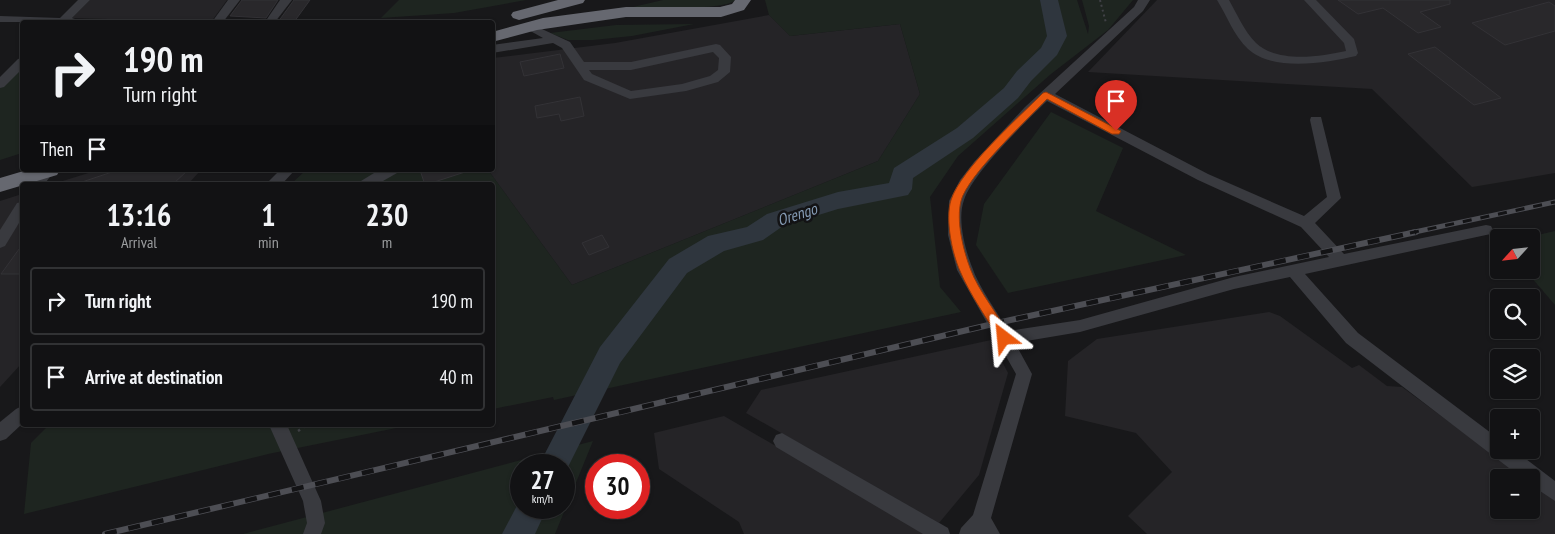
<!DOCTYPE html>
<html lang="en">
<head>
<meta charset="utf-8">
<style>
  body { margin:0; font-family:"PT Sans Narrow",sans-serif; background:#1f2022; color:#f1f3f6; height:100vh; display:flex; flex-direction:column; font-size:19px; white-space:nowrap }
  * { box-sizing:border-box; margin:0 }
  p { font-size:16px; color:#9c9ea0 }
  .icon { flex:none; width:28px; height:28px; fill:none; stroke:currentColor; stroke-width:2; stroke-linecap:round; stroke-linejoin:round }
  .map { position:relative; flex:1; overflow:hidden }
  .sheet { position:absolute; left:20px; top:182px; width:475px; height:245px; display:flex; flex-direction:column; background:#121214; border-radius:5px; box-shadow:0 1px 4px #0004,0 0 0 1px #313234 }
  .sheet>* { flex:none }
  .guide { position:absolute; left:20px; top:20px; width:475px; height:152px; border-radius:5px; box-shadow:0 1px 4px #0004,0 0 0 1px #313234; background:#121214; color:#f1f3f6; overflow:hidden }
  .needle { width:32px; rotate:243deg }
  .fabs { position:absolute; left:1490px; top:229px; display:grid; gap:10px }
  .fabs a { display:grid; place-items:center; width:50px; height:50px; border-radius:5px; background:#121214; box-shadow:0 1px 4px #0004,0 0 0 1px #313234; font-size:25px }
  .speed { position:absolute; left:510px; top:454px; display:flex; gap:10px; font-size:25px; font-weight:700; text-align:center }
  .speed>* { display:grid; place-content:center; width:65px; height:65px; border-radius:50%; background:#121214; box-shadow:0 1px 4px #0004,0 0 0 1px #313234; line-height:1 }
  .speed small { font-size:12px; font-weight:400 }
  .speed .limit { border:8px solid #d22; background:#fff; color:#111 }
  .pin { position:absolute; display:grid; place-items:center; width:42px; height:42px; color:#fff; margin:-51px -21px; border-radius:50% 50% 50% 0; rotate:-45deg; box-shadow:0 0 5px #0007 }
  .pin .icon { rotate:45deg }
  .me { position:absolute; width:55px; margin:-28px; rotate:331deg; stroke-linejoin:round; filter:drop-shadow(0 0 4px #0008) }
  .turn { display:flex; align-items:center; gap:18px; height:105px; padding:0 20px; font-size:22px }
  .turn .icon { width:65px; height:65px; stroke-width:2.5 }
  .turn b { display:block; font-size:35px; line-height:42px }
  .then { display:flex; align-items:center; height:48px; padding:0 20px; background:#0003; gap:10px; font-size:19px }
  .eta { display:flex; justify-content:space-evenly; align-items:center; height:85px; text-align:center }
  .eta b { font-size:30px; font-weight:800; line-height:35px }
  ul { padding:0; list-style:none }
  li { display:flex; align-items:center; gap:15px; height:68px; margin:0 10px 8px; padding:0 10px; border:2px solid #313234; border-radius:5px }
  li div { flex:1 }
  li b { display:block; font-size:19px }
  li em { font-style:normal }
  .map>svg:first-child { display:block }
  .built { fill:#252427 }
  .green { fill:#1e2520; fill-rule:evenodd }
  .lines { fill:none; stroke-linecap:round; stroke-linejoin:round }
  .river { fill:#2f363e; fill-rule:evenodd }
  .building { fill:#29282b; stroke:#333236 }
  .path-far1 { stroke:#404146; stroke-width:2; stroke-dasharray:2 3; stroke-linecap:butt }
  .path { stroke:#404146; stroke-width:2.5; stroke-dasharray:2.5 4.5; stroke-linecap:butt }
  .minor { fill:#393a3f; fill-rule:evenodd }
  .highway { fill:#666870; fill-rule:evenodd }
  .rail-far1-casing { stroke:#4d4e54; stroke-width:5 }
  .rail-casing { stroke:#4d4e54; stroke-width:6 }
  .rail-far1 { stroke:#131315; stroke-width:3; stroke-dasharray:9; stroke-linecap:butt }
  .rail { stroke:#131315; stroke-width:4.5; stroke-dasharray:12; stroke-linecap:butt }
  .route { fill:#ea580c; stroke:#983908 }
  .labels { text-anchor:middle; stroke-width:5; stroke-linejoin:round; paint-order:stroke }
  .water-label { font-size:16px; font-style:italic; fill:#849ab3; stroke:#131315 }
</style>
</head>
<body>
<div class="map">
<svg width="1555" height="534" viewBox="0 0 1555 534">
  <rect width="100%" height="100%" fill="#18181a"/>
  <g class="built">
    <path d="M90,0H227L211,22L72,18Z"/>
    <path d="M1157,0H1555V173L1472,187L1372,89L1088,72Z"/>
    <path d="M769,15L790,36L900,24L920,94L878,161L572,285L488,170H492L493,58L615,43Z"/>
    <path d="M98,170H201L187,185H50Z"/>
    <path d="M22,194V363L0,387V201Z"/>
    <path d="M1269,312L1280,316L1352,368L1359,365L1387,386L1402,387L1524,477L1499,478V510H1531V483L1555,500V534H1147L1128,516L1172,472L1136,433L1065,416L1068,361L1097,339Z"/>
    <path d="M991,340L1008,373L979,475L939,523L746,413L761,390Z"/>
    <path d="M724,416L928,534H744L739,522L659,469L654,433Z"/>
  </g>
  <g class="green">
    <path d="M399,0H526L454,13L381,18Z"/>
    <path d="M663,0H735C725,11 652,7 633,7Z"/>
    <path d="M765,0H1077L1088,34L1089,26L1082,0H1133L1108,30L1051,74L958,156L930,197L940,287L961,312L554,400L553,397L493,409L492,185H290L306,170H488L572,285L878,161L920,94L900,24L790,36L769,15Z"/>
    <path d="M694,24L632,36L593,40H568L550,33L616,25Z"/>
    <path d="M22,63V153L0,160V86Z"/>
    <path d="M1051,112L1123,148L1096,211L1186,255L1008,293L976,245L984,204Z"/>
    <path d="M1555,231V305L1525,270H1531V238L1529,237Z"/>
    <path d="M49,425H411L268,454L24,514L31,443Z"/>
    <path d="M593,441L555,534H243ZM521,465H564V508H521Z"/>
  </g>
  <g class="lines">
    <g class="river">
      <path d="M1040,0H1058L1067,36L1057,55L1031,81L1018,98L973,138L913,178L912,189L908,195L838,209L783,226L763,240L724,251L687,273L620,363L564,475V465H539L600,347L669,259L708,236L747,227L767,214L838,192L889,183L894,168L957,128L1004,88L1017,71L1041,48L1047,36Z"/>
      <path d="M521,498V508H547L535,534H502Z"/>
    </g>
  </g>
  <g class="building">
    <path d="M242,0H278L266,18L230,16Z"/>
    <path d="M294,0H310L294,22H278Z"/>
    <path d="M1338,0H1450V4L1420,12L1441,27L1418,33L1383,8L1358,14Z"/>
    <path d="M1549,2L1555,6V31L1505,45L1472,23Z"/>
    <path d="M1435,47L1501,98L1474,105L1408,54Z"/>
    <path d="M560,54L564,68L524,76L520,62Z"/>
    <path d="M580,97L584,116L561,121L559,114L537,118L535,106Z"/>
    <path d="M118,170H188L172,185H79V183Z"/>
    <path d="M430,170H464L465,172L425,185L421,173Z"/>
    <path d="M602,235L609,247L589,255L582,243Z"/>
    <path d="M22,245V274H1Z"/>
  </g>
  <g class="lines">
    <path class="path-far1" d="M1100,0L1106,23"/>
    <path class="path" d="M298,431L307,425"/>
    <g class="minor">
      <path d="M78,0H90L72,18L78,20L79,22H0V16L60,18Z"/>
      <path d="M228,0H240L223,22H212Z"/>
      <path d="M280,0H292L275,22H265Z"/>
      <path d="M1138,0H1150L1143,11L1055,94L1208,174L1304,216L1327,197L1310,120L1311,117H1321L1341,198L1315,223L1344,254L1486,225L1491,226L1493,230L1491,234L1486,235L1305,274L1358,333L1499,439V450H1514L1555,481V501L1531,485V478H1522L1346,343L1290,277L1234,289L1080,332L1015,343L1032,374L991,518L1000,534H959L961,528L973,515L1016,374L957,270L948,235L949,201L960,180L974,162L1025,107L1134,7ZM1047,101L1198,180L1301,227L1329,257L1234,277L1080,320L1008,331C997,311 979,288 972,267C965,249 957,219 964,200C972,174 1026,121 1047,101Z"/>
      <path d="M1217,0H1229C1237,14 1244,31 1256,43C1277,63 1319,57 1346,51L1344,43L1304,0H1316L1354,39L1358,53L1356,56C1326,63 1273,72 1248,49C1234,36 1227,16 1217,0Z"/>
      <path d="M529,23L570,42L584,62H631L716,44L720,45L731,57L730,72L718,82L686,91L630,99L584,80L562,48L553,43L492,53V45L543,38L525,28L523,26ZM713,52L719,58L718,70L710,76L682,84L631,91L592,74L589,70H631Z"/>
      <path d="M22,58V69L4,87L0,88V77L18,59Z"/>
      <path d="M40,170L54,171L44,185H30Z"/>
      <path d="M280,170H295L281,185H265Z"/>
      <path d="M379,170H399L397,173L376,185H359L361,181Z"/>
      <path d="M22,202V218L5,246L0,248V230L17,203Z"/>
      <path d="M22,406V424L6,439L0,441V422L16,409Z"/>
      <path d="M269,425H287L321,501L325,523L321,534H303L307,523L303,501Z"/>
      <path d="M782,433L948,528L950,534H923L776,447L773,441L776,435Z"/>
    </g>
    <g class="highway">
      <path d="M558,0H585L583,3L519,20L513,18L511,15L513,12Z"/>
      <path d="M735,0H751L744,10L721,17H626L537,30L492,42V32L543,18L626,7H720L732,4Z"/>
      <path d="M27,170H60L57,175L0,192V178Z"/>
    </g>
    <g class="rail-far1-casing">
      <path id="rail-far1" d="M1410,233L1555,202"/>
    </g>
    <g class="rail-casing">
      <path id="rail" d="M105,534L997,323L1416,232"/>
    </g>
    <use href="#rail-far1" class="rail-far1"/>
    <use href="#rail" class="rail"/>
  </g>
  <path class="route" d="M1046,92L1121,131L1119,134H1112L1047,99C1027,120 967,176 961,201C956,221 963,249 970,268C979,293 999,314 1010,338L1009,341H1000C987,318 970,295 960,271C952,253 945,219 951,200C961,169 1018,118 1043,93Z"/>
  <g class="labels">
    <g class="water-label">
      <text transform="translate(797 214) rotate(-18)" y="6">Orengo</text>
    </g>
  </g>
</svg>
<div class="fabs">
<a><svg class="needle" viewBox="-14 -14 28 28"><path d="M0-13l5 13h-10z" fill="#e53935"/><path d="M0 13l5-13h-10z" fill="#9c9ea0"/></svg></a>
<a><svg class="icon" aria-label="search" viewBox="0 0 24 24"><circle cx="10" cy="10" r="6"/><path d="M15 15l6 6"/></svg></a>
<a><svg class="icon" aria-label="layers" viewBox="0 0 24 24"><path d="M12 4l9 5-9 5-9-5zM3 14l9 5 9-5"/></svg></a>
<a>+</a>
<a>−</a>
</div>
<div class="speed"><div>27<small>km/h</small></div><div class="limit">30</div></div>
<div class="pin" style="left:1116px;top:131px;background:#d93025"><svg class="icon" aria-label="arrive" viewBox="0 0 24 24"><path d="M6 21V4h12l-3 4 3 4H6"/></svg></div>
<svg class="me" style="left:1004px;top:338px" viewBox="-20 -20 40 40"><path d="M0-17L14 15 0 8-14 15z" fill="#ea580c" stroke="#fff" stroke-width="4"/></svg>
<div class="guide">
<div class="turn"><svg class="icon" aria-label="right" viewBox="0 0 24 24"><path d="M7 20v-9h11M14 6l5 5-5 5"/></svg><div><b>190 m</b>Turn right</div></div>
<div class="then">Then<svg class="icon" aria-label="arrive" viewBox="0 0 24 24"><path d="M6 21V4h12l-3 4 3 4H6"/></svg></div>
</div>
<section class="sheet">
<div class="eta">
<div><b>13:16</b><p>Arrival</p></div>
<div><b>1</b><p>min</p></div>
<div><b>230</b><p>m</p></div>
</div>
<ul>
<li><svg class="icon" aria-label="right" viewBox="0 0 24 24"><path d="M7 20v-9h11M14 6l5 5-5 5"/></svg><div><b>Turn right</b></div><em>190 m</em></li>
<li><svg class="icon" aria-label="arrive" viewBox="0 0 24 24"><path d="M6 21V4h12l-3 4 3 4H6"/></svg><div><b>Arrive at destination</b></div><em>40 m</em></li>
</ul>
</section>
</div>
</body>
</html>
